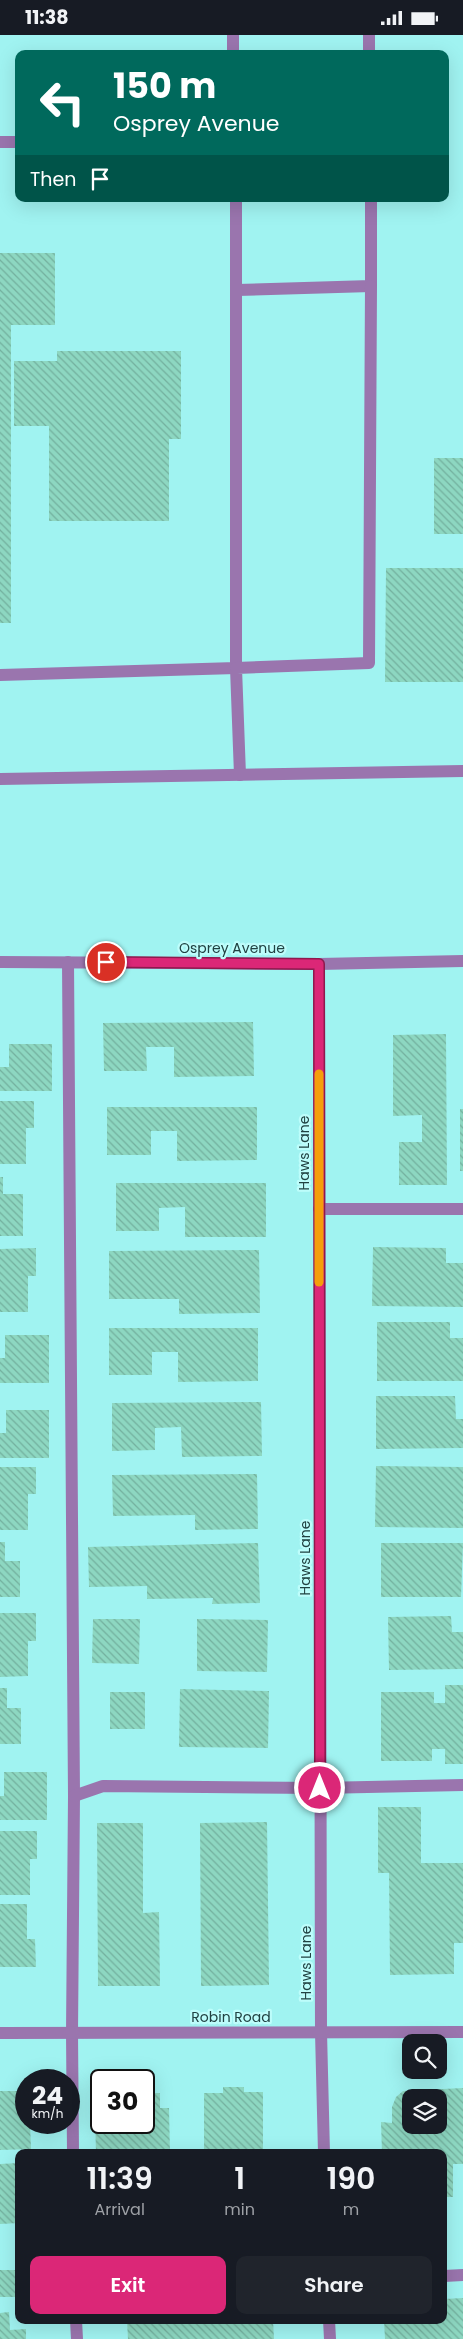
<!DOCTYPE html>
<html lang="en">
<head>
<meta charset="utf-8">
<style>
  body { margin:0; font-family:Poppins,sans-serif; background:#20242c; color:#f1f3f6; height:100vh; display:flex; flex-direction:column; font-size:19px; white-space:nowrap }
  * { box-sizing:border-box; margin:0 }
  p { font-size:16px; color:#9ea1a6 }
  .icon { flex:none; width:28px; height:28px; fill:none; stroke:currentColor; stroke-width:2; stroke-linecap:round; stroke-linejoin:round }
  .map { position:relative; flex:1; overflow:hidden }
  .details { position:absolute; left:15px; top:2114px; width:432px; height:175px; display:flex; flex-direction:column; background:#171b24; border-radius:10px; box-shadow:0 5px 20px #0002 }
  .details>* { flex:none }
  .guide { position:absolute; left:15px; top:15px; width:434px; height:152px; border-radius:10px; box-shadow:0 5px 20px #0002; background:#00695c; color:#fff; overflow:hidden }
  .tools { position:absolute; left:402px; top:1999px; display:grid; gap:10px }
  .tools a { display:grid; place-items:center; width:45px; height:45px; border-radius:10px; background:#171b24; box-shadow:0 5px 20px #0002; font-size:25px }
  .speed { position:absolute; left:15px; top:2034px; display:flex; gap:10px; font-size:25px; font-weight:700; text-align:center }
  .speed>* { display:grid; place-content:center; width:65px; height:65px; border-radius:50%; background:#171b24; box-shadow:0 5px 20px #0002; line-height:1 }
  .speed small { font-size:12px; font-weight:400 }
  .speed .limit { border:2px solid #111; border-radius:8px; background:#fff; color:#111 }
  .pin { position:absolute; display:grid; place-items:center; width:42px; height:42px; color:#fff; margin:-21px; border:2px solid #fff; border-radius:50%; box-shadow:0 1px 5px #0007 }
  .me { position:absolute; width:55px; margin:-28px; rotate:0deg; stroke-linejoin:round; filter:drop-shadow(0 0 4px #0008) }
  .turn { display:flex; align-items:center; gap:18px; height:105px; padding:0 15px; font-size:22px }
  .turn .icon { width:65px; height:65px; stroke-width:2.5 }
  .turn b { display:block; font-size:35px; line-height:42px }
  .then { display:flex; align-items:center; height:48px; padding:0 15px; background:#0003; gap:10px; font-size:19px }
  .eta { display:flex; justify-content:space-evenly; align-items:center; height:85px; text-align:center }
  .eta b { font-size:30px; font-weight:600; line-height:35px }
  .button { display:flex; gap:10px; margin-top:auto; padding:10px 15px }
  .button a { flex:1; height:58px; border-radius:10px; background:#db2777; color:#fff; font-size:20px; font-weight:600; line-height:58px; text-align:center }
  .button a+a { background:#20242c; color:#f1f3f6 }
  .status { display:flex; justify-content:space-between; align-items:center; height:35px; padding:0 25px; background:#171b24; direction:ltr }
  .status svg { height:14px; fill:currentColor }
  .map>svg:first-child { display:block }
  .building { fill:url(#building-back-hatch); fill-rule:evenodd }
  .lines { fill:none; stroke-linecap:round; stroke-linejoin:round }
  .minor { stroke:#9a75ae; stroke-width:12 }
  .route-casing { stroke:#8e194d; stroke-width:12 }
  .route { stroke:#db2777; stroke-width:9 }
  .slow { stroke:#f59e0b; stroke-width:9 }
  .labels { text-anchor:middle; stroke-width:4.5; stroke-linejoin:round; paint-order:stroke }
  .street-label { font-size:14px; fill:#204242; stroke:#bdfdfb }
</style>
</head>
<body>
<div class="status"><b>11:38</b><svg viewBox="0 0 49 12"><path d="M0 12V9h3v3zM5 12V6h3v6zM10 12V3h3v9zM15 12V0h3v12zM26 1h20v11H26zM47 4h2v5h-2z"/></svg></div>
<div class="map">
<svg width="463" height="2304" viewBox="0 0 463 2304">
  <defs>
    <pattern id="building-back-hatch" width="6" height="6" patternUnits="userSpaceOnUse" patternTransform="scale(1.25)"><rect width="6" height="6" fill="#8dd7c1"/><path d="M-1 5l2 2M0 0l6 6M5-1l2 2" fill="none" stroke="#73b09e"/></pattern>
  </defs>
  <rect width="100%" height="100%" fill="#a0f3f1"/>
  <g class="building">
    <path d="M0,218H55V290H11V588H0Z"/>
    <path d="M57,316H181V404H169V486H49V391H14V326H57Z"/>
    <rect x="434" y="423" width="29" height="76"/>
    <path d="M386,533H463V647H385Z"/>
    <path d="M253,987L254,1041L174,1042V1012H146L147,1036H104L103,988Z"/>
    <path d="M446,999L447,1150H399V1107H422V1080L393,1081V1000Z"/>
    <path d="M9,1009H52V1056H0V1032H9Z"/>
    <path d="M0,1066H34V1093H26V1129H0Z"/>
    <path d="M107,1072H257V1125L177,1126V1096H151V1120H107Z"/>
    <rect x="460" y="1074" width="3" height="62"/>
    <path d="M0,1142H3V1159H23V1201H0Z"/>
    <path d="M116,1148H266V1202H185V1172L159,1173V1196H116Z"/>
    <path d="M373,1212L446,1213V1228H463V1272L372,1271Z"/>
    <path d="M36,1213V1241H28V1277H0V1214Z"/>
    <path d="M259,1215L260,1278L179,1279V1264H109V1216Z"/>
    <path d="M377,1287H450V1303H463V1346H377Z"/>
    <path d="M109,1293H258V1346L178,1347V1317H152V1340H109Z"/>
    <path d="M5,1300H49V1348H0V1323H5Z"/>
    <path d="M376,1361H455L456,1384H463V1413L376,1414Z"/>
    <path d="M261,1367L262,1421L182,1422L181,1392L155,1393V1415L112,1416V1368Z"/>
    <path d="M6,1375H49V1423H0V1398H6Z"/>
    <path d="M376,1431L463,1432V1493L375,1492Z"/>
    <path d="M0,1432H36V1459H28V1495H0Z"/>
    <path d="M257,1439L258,1494L195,1495V1480L113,1481L112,1440Z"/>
    <path d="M0,1507H5V1526H20V1562H0Z"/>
    <path d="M258,1508L260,1568L212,1569L213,1563L147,1564V1551L89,1552L88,1512Z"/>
    <path d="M381,1508H463L461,1562H381Z"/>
    <path d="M0,1578H36V1606H28V1641L0,1642Z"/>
    <path d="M451,1581L452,1597H463V1634L389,1635L388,1582Z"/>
    <path d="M93,1584H140L139,1629L92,1628Z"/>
    <path d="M197,1584L268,1585L267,1637L197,1636Z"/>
    <path d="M445,1650H463V1729H445V1714H432V1726H381V1657H434V1668H445Z"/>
    <path d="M0,1653H7V1673H21V1709H0Z"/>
    <path d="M180,1654L269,1656L268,1713L179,1712Z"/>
    <rect x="110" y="1657" width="35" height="37"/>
    <path d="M4,1737H47V1785H0V1761H4Z"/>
    <path d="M378,1772H421V1828H463V1908H454V1939L390,1940L389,1838H378Z"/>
    <path d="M267,1787L269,1950L201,1951L200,1788Z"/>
    <path d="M97,1788H143V1878L159,1877L160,1951H98Z"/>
    <path d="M0,1796H37V1824H30V1860H0Z"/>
    <path d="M0,1869H27V1904H35L36,1932H0Z"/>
    <path d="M144,2047H149V2058H160V2073H169L170,2118H96L95,2080H101V2088H144Z"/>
    <path d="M223,2052H244V2057H263V2118H217V2114H204V2058H223Z"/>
    <path d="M463,2053V2129H453V2162H444V2118H382L381,2087L392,2088V2072L396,2062L403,2056ZM411,2062H439V2090H411Z"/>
    <path d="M0,2056H26V2088H30L31,2114L0,2115Z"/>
    <path d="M19,2128V2188L0,2189V2129Z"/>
    <rect x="0" y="2235" width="19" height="27"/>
    <path d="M463,2263V2304H385L384,2285H444V2264Z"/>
    <path d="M9,2277L10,2295L26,2294V2304H0V2278Z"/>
    <path d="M127,2285H273L274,2304H128Z"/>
  </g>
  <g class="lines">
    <g class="minor">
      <path d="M233,0V19"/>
      <path d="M369,0V19"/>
      <path d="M0,107H19"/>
      <path d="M237,255L371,251V164"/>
      <path d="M0,640L236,633V164"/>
      <path d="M240,740L236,633L369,628L371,251"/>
      <path d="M0,744L463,736"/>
      <path d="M0,927L319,929L463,926"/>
      <path d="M68,927L74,1761L72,1998L73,2118"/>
      <path d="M319,929L321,1997L324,2118"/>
      <path d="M319,1174H463"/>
      <path d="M74,1761L103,1751L320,1753L463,1750"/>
      <path d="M0,1998L463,1997"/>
      <path d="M444,2241L463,2240"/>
      <path d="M76,2285L77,2304"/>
      <path d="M329,2285L330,2304"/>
    </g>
  </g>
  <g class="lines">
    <g class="route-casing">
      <path id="route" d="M106,927L319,929L320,1753"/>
    </g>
    <use href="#route" class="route"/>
    <path class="slow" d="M319,1039V1247"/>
  </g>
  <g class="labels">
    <g class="street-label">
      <text x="232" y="918">Osprey Avenue</text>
      <text transform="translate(304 1118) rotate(-90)" y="5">Haws Lane</text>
      <text transform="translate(305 1523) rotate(-90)" y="5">Haws Lane</text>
      <text transform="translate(306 1928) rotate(-90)" y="5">Haws Lane</text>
      <text x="231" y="1987">Robin Road</text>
    </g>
  </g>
</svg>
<div class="tools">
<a><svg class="icon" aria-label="search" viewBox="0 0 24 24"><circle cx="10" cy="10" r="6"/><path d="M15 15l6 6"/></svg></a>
<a><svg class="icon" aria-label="layers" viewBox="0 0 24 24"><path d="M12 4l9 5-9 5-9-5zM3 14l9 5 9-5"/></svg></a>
</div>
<div class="speed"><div>24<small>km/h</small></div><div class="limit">30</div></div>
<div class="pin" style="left:106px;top:927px;background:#d93025"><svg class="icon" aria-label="arrive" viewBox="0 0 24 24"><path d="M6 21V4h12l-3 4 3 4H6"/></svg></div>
<svg class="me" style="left:320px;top:1753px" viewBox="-20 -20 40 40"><circle r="17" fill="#db2777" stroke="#fff" stroke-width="3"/><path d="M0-11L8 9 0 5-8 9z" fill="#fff"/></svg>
<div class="guide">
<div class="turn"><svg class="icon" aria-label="left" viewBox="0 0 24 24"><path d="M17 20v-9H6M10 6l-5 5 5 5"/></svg><div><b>150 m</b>Osprey Avenue</div></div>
<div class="then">Then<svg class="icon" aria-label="arrive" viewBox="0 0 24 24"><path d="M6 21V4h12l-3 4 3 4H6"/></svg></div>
</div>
<section class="details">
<div class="eta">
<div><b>11:39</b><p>Arrival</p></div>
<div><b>1</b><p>min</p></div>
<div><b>190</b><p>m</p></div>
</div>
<div class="button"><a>Exit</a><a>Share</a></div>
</section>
</div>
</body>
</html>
